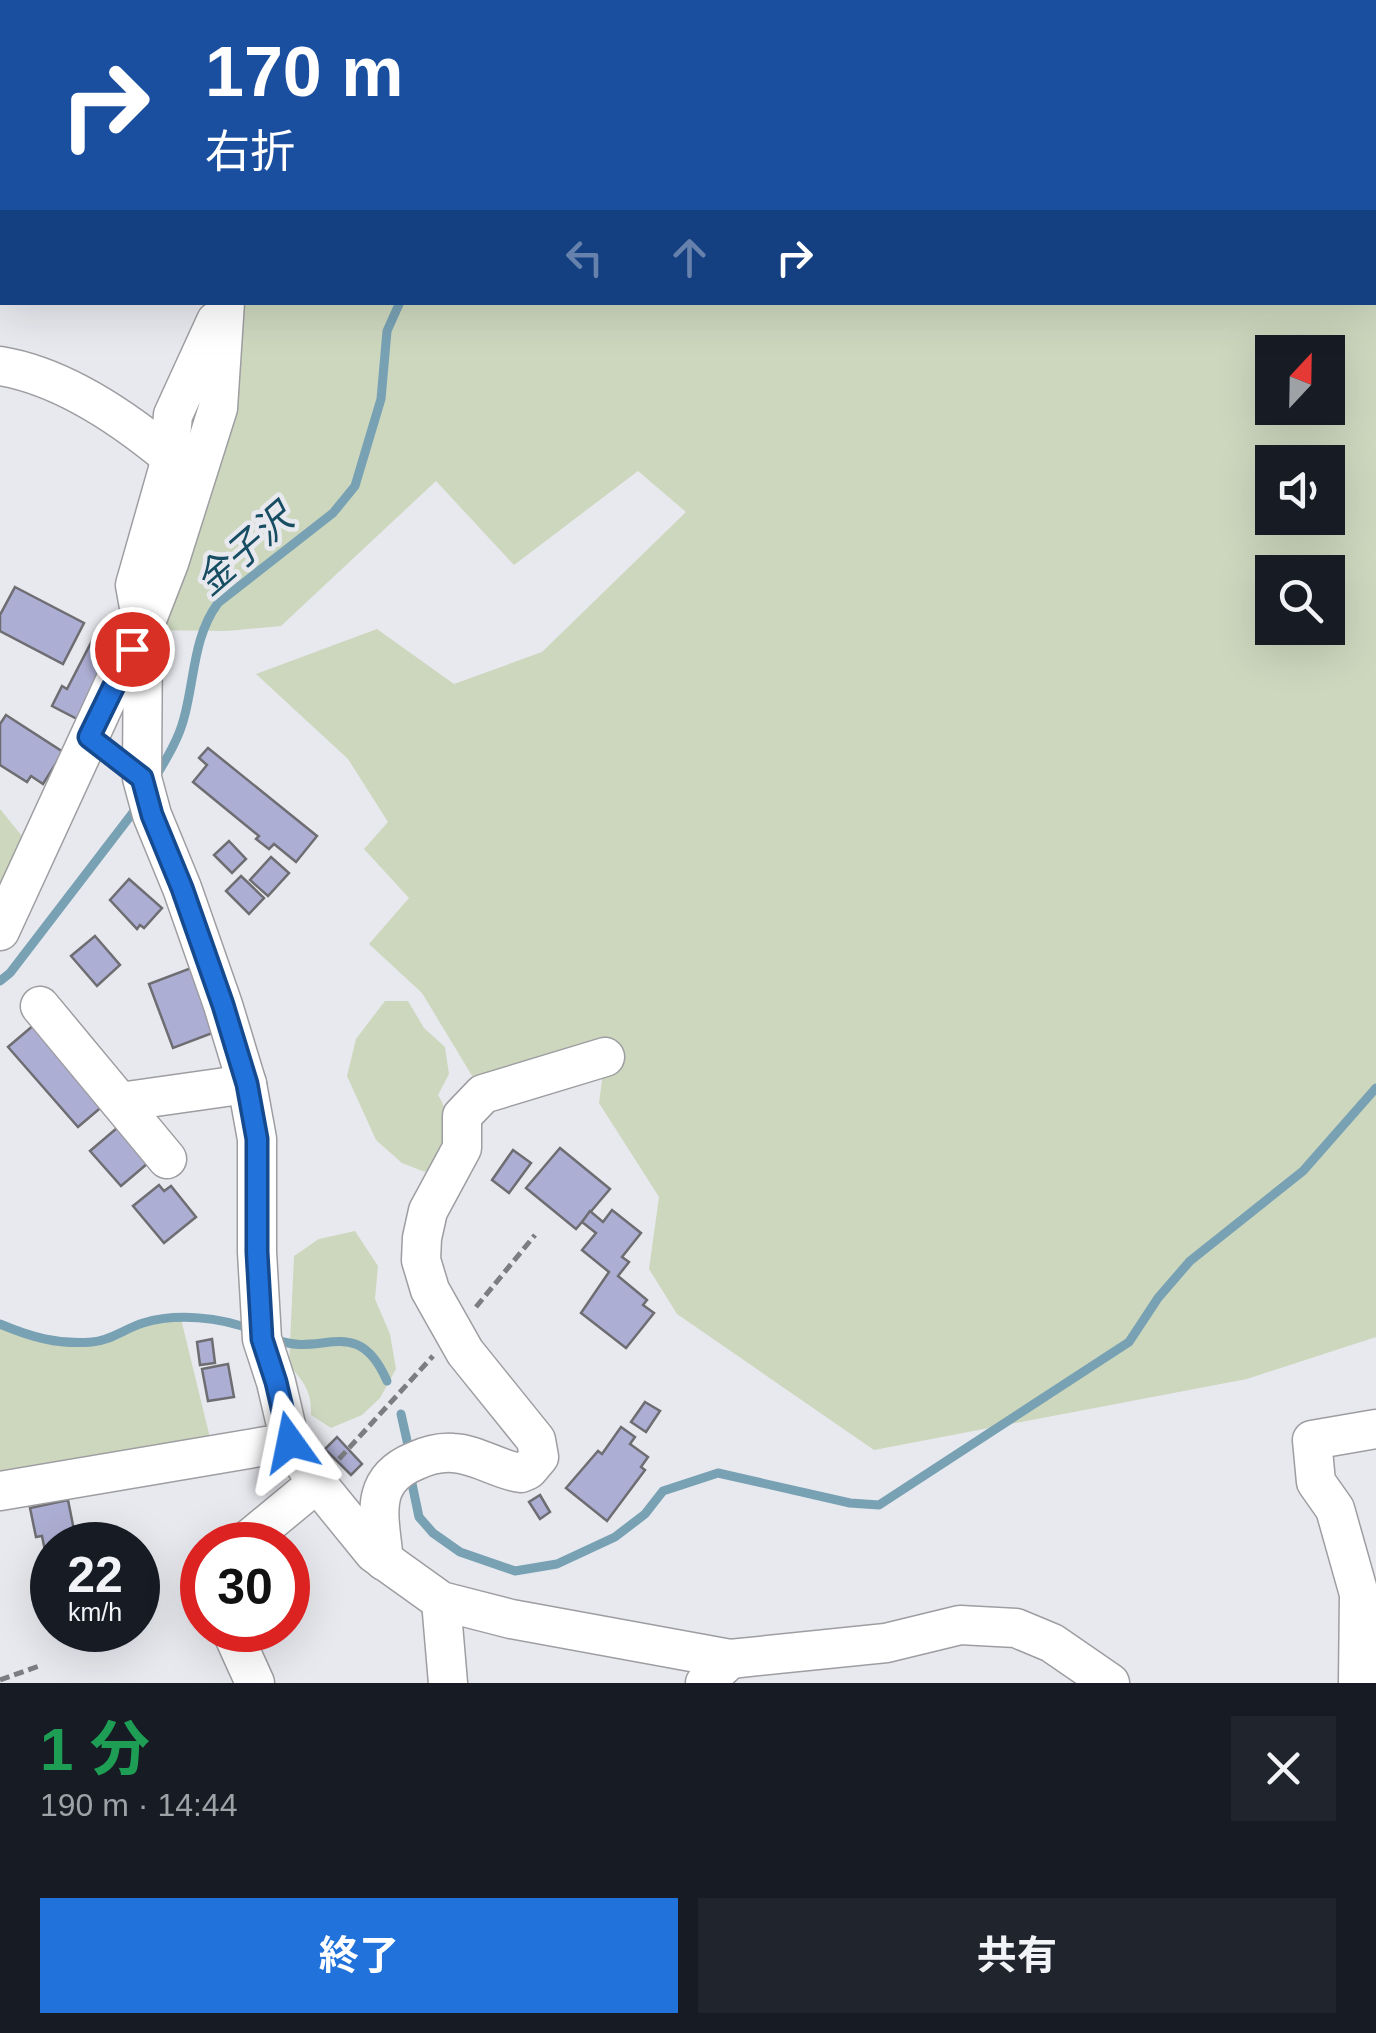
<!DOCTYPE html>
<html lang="ja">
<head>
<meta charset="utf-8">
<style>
  body { margin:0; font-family:Arial,"Noto Sans JP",sans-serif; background:#20242c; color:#f1f3f6; height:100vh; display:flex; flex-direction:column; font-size:38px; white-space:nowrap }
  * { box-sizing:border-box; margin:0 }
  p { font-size:32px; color:#9ea1a6 }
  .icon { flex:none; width:55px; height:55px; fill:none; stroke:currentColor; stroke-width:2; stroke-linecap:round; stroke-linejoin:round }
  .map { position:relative; height:1683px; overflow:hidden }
  .side { display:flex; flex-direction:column; background:#171b24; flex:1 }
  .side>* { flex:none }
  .top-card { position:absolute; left:0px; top:0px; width:1378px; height:305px; box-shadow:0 10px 40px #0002; background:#1a4fa0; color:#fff; overflow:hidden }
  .needle { width:65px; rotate:22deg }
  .buttons { position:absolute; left:1255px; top:335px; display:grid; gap:20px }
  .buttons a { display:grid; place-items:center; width:90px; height:90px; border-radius:0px; background:#171b24; box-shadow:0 10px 40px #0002; font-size:50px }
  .speed { position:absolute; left:30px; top:1522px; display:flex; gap:20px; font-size:50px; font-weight:700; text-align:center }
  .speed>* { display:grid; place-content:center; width:130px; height:130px; border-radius:50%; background:#171b24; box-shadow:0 10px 40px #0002; line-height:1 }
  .speed small { font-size:25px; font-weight:400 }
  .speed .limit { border:15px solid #d22; background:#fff; color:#111 }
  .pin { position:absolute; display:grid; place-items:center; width:85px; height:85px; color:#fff; margin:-42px; border:5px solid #fff; border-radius:50%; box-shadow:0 2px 10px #0007 }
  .me { position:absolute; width:110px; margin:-55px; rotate:348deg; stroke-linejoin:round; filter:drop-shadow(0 0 8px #0008) }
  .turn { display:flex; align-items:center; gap:35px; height:210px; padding:0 40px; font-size:45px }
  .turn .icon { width:130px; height:130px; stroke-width:2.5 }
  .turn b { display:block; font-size:70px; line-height:85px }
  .lanes { display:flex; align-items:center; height:95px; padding:0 40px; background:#0003; justify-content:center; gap:50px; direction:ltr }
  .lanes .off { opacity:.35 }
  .round { display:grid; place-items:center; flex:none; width:105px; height:105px; border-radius:0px; background:#20242c }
  .headline { display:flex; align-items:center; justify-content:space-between; height:170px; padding:0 40px }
  h1 { font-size:60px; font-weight:700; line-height:75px; color:#1e9e55 }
  .cta { display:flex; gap:20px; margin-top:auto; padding:20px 40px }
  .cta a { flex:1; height:115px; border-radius:0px; background:#2272dc; color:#fff; font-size:40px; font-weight:700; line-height:115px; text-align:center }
  .cta a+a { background:#20242c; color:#f1f3f6 }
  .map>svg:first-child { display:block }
  .green { fill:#cdd7be; fill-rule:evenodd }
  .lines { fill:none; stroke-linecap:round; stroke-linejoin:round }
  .stream { stroke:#78a1b4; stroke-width:9 }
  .building { fill:#adaed3; stroke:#6d6d72; stroke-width:2.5 }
  .minor-casing { stroke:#9e9ea2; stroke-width:41 }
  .path { stroke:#7c7d80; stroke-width:5; stroke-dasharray:10 5; stroke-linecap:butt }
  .minor { stroke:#fff; stroke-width:38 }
  .route-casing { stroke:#164a8f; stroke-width:25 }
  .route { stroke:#2272dc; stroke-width:18 }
  .labels { text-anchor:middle; stroke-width:9; stroke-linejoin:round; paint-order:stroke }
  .water-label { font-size:38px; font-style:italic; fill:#174d63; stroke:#e8e9ee }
</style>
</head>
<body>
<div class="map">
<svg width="1376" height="1683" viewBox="0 0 1376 1683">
  <rect width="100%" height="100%" fill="#e8e9ee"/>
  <g class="green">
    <path d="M436,0H1376V1337L1247,1379L874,1450L677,1314L649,1269L659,1197L599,1103L605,1058L483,1094L422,993L369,944L409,898L364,849L388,822L348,759L256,674L377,629L454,684L542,652L686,512L638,471L514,565L436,481L281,626L227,631L143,630L225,303L1375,302V2H435ZM1272,352H1328V408H1272ZM1272,462H1328V518H1272ZM1272,572H1328V628H1272Z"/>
    <path d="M0,809L35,852L0,931Z"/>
    <path d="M385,1001H408L424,1028L445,1047L449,1074L438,1095C454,1120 448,1153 425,1172L402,1163L376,1140L347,1076L356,1039Z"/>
    <path d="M355,1231L378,1266L375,1299L390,1334L396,1369L380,1398L362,1415L331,1428L311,1415C312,1392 304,1382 289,1365L294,1256L319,1239Z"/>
    <path d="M181,1319L214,1454L0,1491V1325L32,1337L60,1344L97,1342L147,1322Z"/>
  </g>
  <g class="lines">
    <g class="stream">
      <path d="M52,2V0"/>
      <path d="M584,2L585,0"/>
      <path d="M0,130L2,124"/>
      <path d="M156,776C167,758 179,738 184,718C195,678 193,637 218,603L333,513L355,486L381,399L387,331L400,302"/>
      <path d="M0,981L10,973L138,806"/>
      <path d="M0,1324C31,1337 58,1345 92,1342C110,1341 126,1328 143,1323C176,1313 221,1317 252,1330"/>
      <path d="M275,1339C321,1359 357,1312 387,1381"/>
      <path d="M401,1414L410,1454"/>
      <path d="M411,1479L419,1517L433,1533L460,1552L515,1571L557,1564L615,1537L645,1514L663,1491L718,1473L850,1503L879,1505L1129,1342L1158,1298L1190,1261L1303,1171L1376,1088"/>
    </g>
  </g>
  <g class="building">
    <path d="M15,587L84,623L63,664L0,631V615Z"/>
    <path d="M96,633L117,644L81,721L52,706L62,686L67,689Z"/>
    <path d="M6,715L63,752L43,784L31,776L27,782L0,765V724Z"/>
    <path d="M208,748L317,836L296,862L274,844L269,849L256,839L259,836L193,782L207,765L199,758Z"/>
    <path d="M229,841L246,859L232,873L214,855Z"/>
    <path d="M271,857L289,873L268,896L250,880Z"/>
    <path d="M241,876L264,898L249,914L226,891Z"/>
    <path d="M129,879L162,908L144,928L140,925L137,929L110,900Z"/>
    <path d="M95,936L120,965L97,986L71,956Z"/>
    <path d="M191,968L215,1032L173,1048L149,984Z"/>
    <path d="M35,1024L105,1104L78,1127L8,1047Z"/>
    <path d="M117,1128L148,1163L121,1186L90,1151Z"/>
    <path d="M560,1148L610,1189L576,1229L526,1188Z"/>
    <path d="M513,1150L531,1163L509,1193L492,1180Z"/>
    <path d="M159,1185L164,1191L171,1186L196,1217L164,1243L133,1206Z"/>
    <path d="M612,1210L641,1233L622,1257L629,1262L618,1276L647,1300L643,1305L654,1313L626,1348L581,1313L609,1272L582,1250L596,1233L582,1222L590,1211L603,1222Z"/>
    <path d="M212,1339L215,1363L200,1365L197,1342Z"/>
    <path d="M228,1364L234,1397L208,1401L202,1369Z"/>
    <path d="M645,1402L660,1411L646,1432L631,1422Z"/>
    <path d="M621,1427L635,1437L630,1444L648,1457L641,1467L645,1470L607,1521L566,1488L598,1451L602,1454Z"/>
    <path d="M337,1437L362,1464L351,1475L325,1449Z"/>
    <path d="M540,1495L550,1512L540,1519L529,1502Z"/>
    <path d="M68,1500L77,1545H52V1555L46,1556L42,1536L36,1537L30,1508Z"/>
  </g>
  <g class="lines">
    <g class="minor-casing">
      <g id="minor">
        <path d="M152,0L153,2"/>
        <path d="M435,2L436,0"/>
        <path d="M225,302L218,408L169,563L143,630L142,778L152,815L182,888L223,1005L247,1084L257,1139V1252L262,1339L276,1382L290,1442L317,1483L374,1553L441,1601L511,1619L730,1659L705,1683"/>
        <path d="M0,366C61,376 122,417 169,456"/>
        <path d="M0,931L121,668L143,630L135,585L168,469L173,415L216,321"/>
        <path d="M40,1006L167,1159"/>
        <path d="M120,1102L247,1084"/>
        <path d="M0,1491L290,1442"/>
        <path d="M242,1545L317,1483"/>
        <path d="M384,1561C380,1518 367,1481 415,1461C426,1456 440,1452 453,1453C477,1454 498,1470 521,1473L528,1470L539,1457L536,1440L465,1352L430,1290L421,1260L422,1238L428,1211L462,1148V1116L483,1094L605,1057"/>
        <path d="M441,1601L448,1683"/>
        <path d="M231,1630L255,1683"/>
        <path d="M730,1659L886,1643L960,1625L1016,1628L1052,1643L1110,1683"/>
        <path d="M1358,1683L1359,1594L1335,1509L1316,1482L1312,1440L1376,1429"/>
      </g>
    </g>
    <g class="path">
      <path d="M476,1307L535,1235"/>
      <path d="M339,1459L433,1356"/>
      <path d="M0,1680L39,1666"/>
    </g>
    <use href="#minor" class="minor"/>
  </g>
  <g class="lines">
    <g class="route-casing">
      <path id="route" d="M132,649L89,737L142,778L152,815L182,888L223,1005L247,1084L257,1139V1252L262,1339L276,1382L290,1442"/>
    </g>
    <use href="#route" class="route"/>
  </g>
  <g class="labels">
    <g class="water-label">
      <text transform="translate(244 550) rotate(-41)" y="13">金子沢</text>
    </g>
  </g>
</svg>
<div class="buttons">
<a><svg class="needle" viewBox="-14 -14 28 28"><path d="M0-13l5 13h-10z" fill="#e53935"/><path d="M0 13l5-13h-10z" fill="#9ea1a6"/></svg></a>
<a><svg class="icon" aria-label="sound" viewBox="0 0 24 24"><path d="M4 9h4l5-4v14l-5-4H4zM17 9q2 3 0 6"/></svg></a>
<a><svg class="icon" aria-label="search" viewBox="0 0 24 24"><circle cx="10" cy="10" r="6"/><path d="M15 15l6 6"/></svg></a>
</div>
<div class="speed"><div>22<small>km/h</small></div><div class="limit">30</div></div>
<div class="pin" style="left:132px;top:649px;background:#d93025"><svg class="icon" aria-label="arrive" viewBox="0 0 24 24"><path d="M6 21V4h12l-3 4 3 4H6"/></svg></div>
<svg class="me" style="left:290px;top:1442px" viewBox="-20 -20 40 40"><path d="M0-17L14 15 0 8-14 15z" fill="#2272dc" stroke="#fff" stroke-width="4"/></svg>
<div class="top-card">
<div class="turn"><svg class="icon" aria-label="right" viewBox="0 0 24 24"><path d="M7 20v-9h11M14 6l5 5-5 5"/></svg><div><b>170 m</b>右折</div></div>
<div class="lanes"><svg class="icon off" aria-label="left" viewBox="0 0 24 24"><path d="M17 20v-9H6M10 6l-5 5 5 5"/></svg><svg class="icon off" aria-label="ahead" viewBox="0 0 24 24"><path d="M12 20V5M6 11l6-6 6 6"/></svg><svg class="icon" aria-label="right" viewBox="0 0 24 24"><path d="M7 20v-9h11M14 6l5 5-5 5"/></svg></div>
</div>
</div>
<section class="side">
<div class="headline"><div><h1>1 分</h1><p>190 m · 14:44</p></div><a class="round"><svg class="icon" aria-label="close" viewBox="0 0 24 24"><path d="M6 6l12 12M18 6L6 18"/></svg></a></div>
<div class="cta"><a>終了</a><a>共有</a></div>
</section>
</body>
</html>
